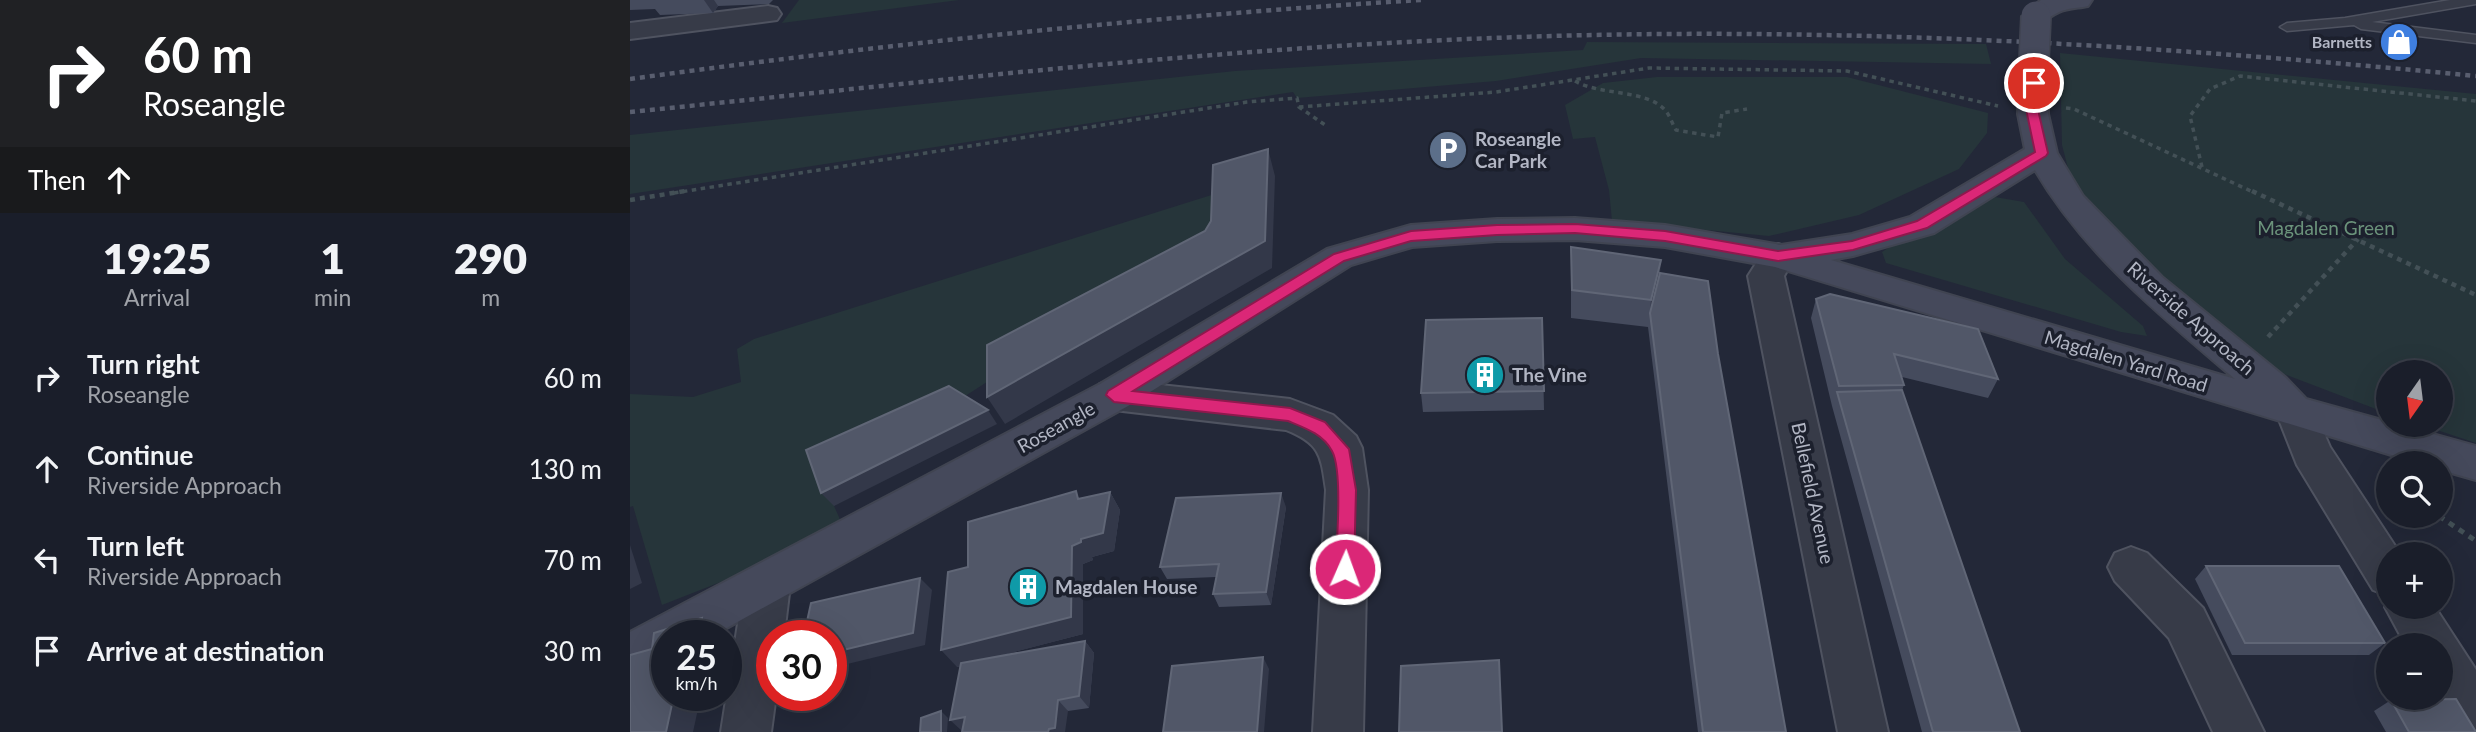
<!DOCTYPE html>
<html lang="en">
<head>
<meta charset="utf-8">
<style>
  body { margin:0; font-family:Lato,sans-serif; background:#272b36; color:#f1f3f6; height:100vh; display:flex; flex-direction:column; font-size:26px; white-space:nowrap }
  * { box-sizing:border-box; margin:0 }
  p { font-size:23px; color:#9fa2a8 }
  .icon { flex:none; width:38px; height:38px; fill:none; stroke:currentColor; stroke-width:2; stroke-linecap:round; stroke-linejoin:round }
  .map { position:relative; flex:1; overflow:hidden }
  .panel { display:flex; flex-direction:column; background:#1a1e2a; width:630px }
  .panel>* { flex:none }
  .top-card { background:#202124; color:#fff; overflow:hidden }
  .needle { width:46px; rotate:194deg }
  .buttons { position:absolute; left:1746px; top:360px; display:grid; gap:14px }
  .buttons a { display:grid; place-items:center; width:77px; height:77px; border-radius:50%; background:#1a1e2a; box-shadow:0 7px 28px #0002,0 0 0 2px #383c47; font-size:35px }
  .speed { position:absolute; left:21px; top:620px; display:flex; gap:14px; font-size:35px; font-weight:700; text-align:center }
  .speed>* { display:grid; place-content:center; width:91px; height:91px; border-radius:50%; background:#1a1e2a; box-shadow:0 7px 28px #0002,0 0 0 2px #383c47; line-height:1 }
  .speed small { font-size:18px; font-weight:400 }
  .speed .limit { border:10px solid #d22; background:#fff; color:#111 }
  .pin { position:absolute; display:grid; place-items:center; width:60px; height:60px; color:#fff; margin:-30px; border:4px solid #fff; border-radius:50%; box-shadow:0 2px 7px #0007 }
  .me { position:absolute; width:77px; margin:-38px; rotate:2deg; stroke-linejoin:round; filter:drop-shadow(0 0 5px #0008) }
  .turn { display:flex; align-items:center; gap:24px; height:147px; padding:0 28px; font-size:32px }
  .turn .icon { width:91px; height:91px; stroke-width:2.5 }
  .turn b { display:block; font-size:49px; line-height:60px }
  .then { display:flex; align-items:center; height:66px; padding:0 28px; background:#0003; gap:14px; font-size:26px }
  .eta { display:flex; justify-content:space-evenly; align-items:center; height:119px; text-align:center }
  .eta b { font-size:42px; font-weight:800; line-height:49px }
  ul { padding:0; list-style:none }
  li { display:flex; align-items:center; gap:21px; height:91px; padding:0 28px }
  li div { flex:1 }
  li b { display:block; font-size:26px }
  li em { font-style:normal }
  main { display:flex; flex:1; min-height:0 }
  .map>svg:first-child { display:block }
  .green { fill:#26353a }
  .lines { fill:none; stroke-linecap:round; stroke-linejoin:round }
  .lane-casing { stroke:#4f5360; stroke-width:3 }
  .street-casing { stroke:#4f5360; stroke-width:4 }
  .secondary-casing { stroke:#404451; stroke-width:4 }
  .path-far2 { stroke:#435056; stroke-width:3.5; stroke-dasharray:4.5 4.5; stroke-linecap:butt }
  .path-far1 { stroke:#435056; stroke-width:4.5; stroke-dasharray:5 5; stroke-linecap:butt }
  .path { stroke:#435056; stroke-width:5; stroke-dasharray:6 6; stroke-linecap:butt }
  .lane { fill:#373b48; fill-rule:evenodd }
  .street { fill:#373b48; fill-rule:evenodd }
  .secondary { fill:#45495b; fill-rule:evenodd }
  .rail { stroke:#595e6f; stroke-width:4.5; stroke-dasharray:5 5; stroke-linecap:butt }
  .secondary-bridge-casing { stroke:#404451; stroke-width:32; stroke-linecap:butt }
  .secondary-bridge { stroke:#45495b; stroke-width:29 }
  .wall { fill:#454b5d }
  .shaded-wall { fill:#333849 }
  .building { fill:#515768; stroke:#606676; stroke-width:2 }
  .route { fill:#db2777; stroke:#8e194d; stroke-width:2 }
  .labels { text-anchor:middle; stroke-width:7; stroke-linejoin:round; paint-order:stroke }
  .far-poi-label { font-size:16px; font-weight:bold; fill:#b2b6c4; stroke:#1c202d; text-anchor:end }
  .poi-label { font-size:19px; font-weight:bold; fill:#b2b6c4; stroke:#1c202d; text-anchor:start }
  .park-label { font-size:19px; fill:#6b937b; stroke:#1c202d }
  .street-label { font-size:19px; fill:#b2b6c4; stroke:#1c202d }
</style>
</head>
<body>
<main>
<section class="panel">
<div class="top-card">
<div class="turn"><svg class="icon" aria-label="right" viewBox="0 0 24 24"><path d="M7 20v-9h11M14 6l5 5-5 5"/></svg><div><b>60 m</b>Roseangle</div></div>
<div class="then">Then<svg class="icon" aria-label="ahead" viewBox="0 0 24 24"><path d="M12 20V5M6 11l6-6 6 6"/></svg></div>
</div>
<div class="eta">
<div><b>19:25</b><p>Arrival</p></div>
<div><b>1</b><p>min</p></div>
<div><b>290</b><p>m</p></div>
</div>
<ul>
<li><svg class="icon" aria-label="right" viewBox="0 0 24 24"><path d="M7 20v-9h11M14 6l5 5-5 5"/></svg><div><b>Turn right</b><p>Roseangle</p></div><em>60 m</em></li>
<li><svg class="icon" aria-label="ahead" viewBox="0 0 24 24"><path d="M12 20V5M6 11l6-6 6 6"/></svg><div><b>Continue</b><p>Riverside Approach</p></div><em>130 m</em></li>
<li><svg class="icon" aria-label="left" viewBox="0 0 24 24"><path d="M17 20v-9H6M10 6l-5 5 5 5"/></svg><div><b>Turn left</b><p>Riverside Approach</p></div><em>70 m</em></li>
<li><svg class="icon" aria-label="arrive" viewBox="0 0 24 24"><path d="M6 21V4h12l-3 4 3 4H6"/></svg><div><b>Arrive at destination</b></div><em>30 m</em></li>
</ul>
</section>
<div class="map">
<svg width="1846" height="732" viewBox="0 0 1846 732">
  <rect width="100%" height="100%" fill="#232838"/>
  <g class="green">
    <path d="M169,0H329L152,23Z"/>
    <path d="M957,42L1356,44L1361,64L1011,58L866,81L667,98L663,92L0,194V135L605,71L953,50Z"/>
    <path d="M1430,53L1846,94V443L1792,425H1811V373H1759V414L1633,366L1558,314L1444,191L1432,145Z"/>
    <path d="M1027,77H1217L1358,113L1357,133L1329,169L1229,215L1139,236L982,221L979,190L965,137L943,139L935,105L973,83Z"/>
    <path d="M591,192L589,232L329,400L204,506L213,526L144,561L32,605L3,506L0,507V394L63,397L111,382L107,349L124,339Z"/>
    <path d="M1365,197L1394,202L1435,259L1513,326L1517,336L1491,332L1256,263L1252,252L1267,242L1318,226Z"/>
  </g>
  <g class="lines">
    <g class="lane-casing">
      <path id="lane" d="M1820,0H1846V4L1742,22L1846,35V43L1731,29L1724,25L1657,31L1650,27L1657,23L1715,18Z"/>
    </g>
    <g class="street-casing">
      <g id="street">
        <path d="M138,6L147,8L151,14L147,20L0,39V23Z"/>
        <path d="M1148,244L1160,248L1165,256L1154,276L1258,732H1208L1118,276L1136,248Z"/>
        <path d="M484,380L660,399L703,415L726,436L732,448L738,490L733,732H683L696,490C691,456 691,444 656,430L484,410L470,406L464,395L470,384Z"/>
        <path d="M1666,397L1680,401L1700,447L1771,555H1759V596L1743,590L1667,465L1646,412L1652,401Z"/>
        <path d="M1501,547L1517,553L1573,608L1634,732H1583L1539,638L1485,581L1478,567L1485,553Z"/>
        <path d="M137,565L153,571L160,585L154,635H142V695H146L141,732H91L114,585L121,571Z"/>
        <path d="M1759,598V607H1805L1846,670V732H1828L1808,698H1811V646H1776L1755,607Z"/>
      </g>
    </g>
    <g class="secondary-casing">
      <g id="secondary">
        <path d="M1411,0H1462L1458,6C1449,8 1437,8 1429,12C1416,18 1412,26 1397,22L1393,16Z"/>
        <path d="M1404,53L1414,55L1418,61V114L1427,153L1453,196L1532,277L1655,377L1676,399L1759,422V425H1770L1846,446V480L1811,470V464H1791L1145,267L1035,247L945,240L867,241L782,247L721,265L498,406L84,635H37V662L0,679V632L470,384L697,249L781,225L867,219L945,218L1035,225L1151,245L1222,234L1280,217L1395,149L1388,114L1390,61L1394,55ZM1405,170C1455,255 1531,316 1605,379L1201,260L1223,256L1304,233Z"/>
      </g>
    </g>
    <g class="path-far2">
      <path d="M945,81C971,96 1016,89 1035,110C1040,115 1042,124 1046,130L1088,137L1092,113L1117,109"/>
      <path d="M669,107L866,92L1019,68L1217,71L1368,106"/>
      <path d="M1436,108L1444,109L1625,193"/>
      <path d="M1572,167L1560,116L1580,89L1610,76L1846,101"/>
      <path d="M44,193L617,102L667,98L669,107L698,127"/>
    </g>
    <g class="path-far1">
      <path d="M1622,191L1846,295"/>
      <path d="M0,200L55,191"/>
      <path d="M1638,337L1728,239"/>
    </g>
    <path class="path" d="M1809,516L1846,541"/>
    <use href="#lane" class="lane"/>
    <use href="#street" class="street"/>
    <use href="#secondary" class="secondary"/>
    <g class="rail">
      <path d="M0,79C263,43 526,16 791,0"/>
      <path d="M0,112C296,82 592,47 890,37C1209,26 1528,45 1846,76"/>
    </g>
    <g class="secondary-bridge-casing">
      <path id="secondary-bridge" d="M1404,61L1406,16"/>
    </g>
    <use href="#secondary-bridge" class="secondary-bridge"/>
  </g>
  <g class="wall">
    <path d="M0,0H143L139,4L88,6L83,13L30,15L25,9L0,10Z"/>
    <path d="M941,247L1030,273L1088,354L1156,732H1068L1018,327L941,318Z"/>
    <path d="M1186,299L1368,379L1358,398L1272,377L1274,385L1272,390L1390,732H1292L1202,406L1181,318Z"/>
    <path d="M912,318L914,410L793,412L791,393Z"/>
    <path d="M480,492L490,510L484,551L462,557L463,560L453,564V634L356,659L455,641L464,653L459,708L438,711L331,666L327,667L338,567L451,498Z"/>
    <path d="M656,507L641,605L589,607L583,594L586,577L537,579L530,567Z"/>
    <path d="M1576,566L1755,643L1739,655H1602L1565,579Z"/>
    <path d="M1761,700L1846,732H1756L1744,711Z"/>
  </g>
  <g class="shaded-wall">
    <path d="M74,0H84L88,6L83,13Z"/>
    <path d="M638,149L645,176L642,268L375,424L357,397L635,241Z"/>
    <path d="M1031,260L1029,288L1020,313L1021,300Z"/>
    <path d="M358,410L367,424L204,506L191,493Z"/>
    <path d="M480,492L490,510L484,551L462,557L463,560L453,564V634L327,667L311,650L451,539Z"/>
    <path d="M651,493L656,507L641,605L636,592Z"/>
    <path d="M0,545L12,583L0,589Z"/>
    <path d="M290,578L302,590L295,645L201,668V653Z"/>
    <path d="M72,618L94,635H70Z"/>
    <path d="M455,641L464,653L459,708L449,696Z"/>
    <path d="M633,657L639,669L634,732H627Z"/>
    <path d="M44,695H71L63,732H36Z"/>
    <path d="M428,700L438,711L435,732H418Z"/>
    <path d="M311,711L318,718L317,732H311Z"/>
    <path d="M335,717L332,731L320,720Z"/>
  </g>
  <g class="building">
    <path d="M638,149L635,241L357,397V345L575,231L581,221L583,165Z"/>
    <path d="M941,247L1031,260L1021,300L942,290Z"/>
    <path d="M1030,273L1078,281L1088,354L1156,732H1073L1020,313Z"/>
    <path d="M1200,294L1348,329L1368,379L1264,354L1274,385L1209,386L1186,299Z"/>
    <path d="M912,318L914,391L791,393L796,320Z"/>
    <path d="M319,386L358,410L191,493L176,450Z"/>
    <path d="M1272,390L1390,732H1303L1207,392Z"/>
    <path d="M446,491L448,499L480,492L473,533L451,539V542L442,546L441,617L311,650L318,572L338,567V522Z"/>
    <path d="M651,493L636,592L583,594L589,564L530,567L546,498Z"/>
    <path d="M1576,566H1709L1755,643H1615Z"/>
    <path d="M290,578L283,633L201,653V635H174L181,603Z"/>
    <path d="M72,618L70,635H37V695H44L36,732H0V655L22,649L24,633Z"/>
    <path d="M455,641L449,696L428,700L425,728L419,729L418,732H332L335,717L320,720L331,663Z"/>
    <path d="M633,657L627,732H533L542,666Z"/>
    <path d="M869,660L872,732H769L771,666Z"/>
    <path d="M1826,699L1846,732H1779L1761,700Z"/>
    <path d="M311,711V732H290L291,718Z"/>
  </g>
  <path class="route" d="M1404,79L1410,83L1409,114L1418,153L1416,156L1297,228L1223,250L1148,261L1035,241L945,233L867,235L781,241L714,261L503,391L660,408L695,422L719,449L726,490L724,569L722,575L715,578L708,575L705,569C707,544 713,471 702,451C693,434 675,428 658,421L484,402L476,395L478,391L704,254L781,231L867,225L945,224L1035,231L1148,251L1222,241L1287,221L1405,152L1397,114L1398,83Z"/>
  <defs>
    <g id="shop-disc" transform="scale(2.0125)"><circle r="9.5" fill="#3f7fe0" stroke="#1c202d"/><path d="M-5-2.5h2.3a2.7 3.5 0 0 1 5.4 0H5L5.5 6h-11ZM-1.5-2.5h3a1.5 2.3 0 0 0-3 0Z" fill="#fff"/></g>
    <g id="parking-disc" transform="scale(2.0125)"><circle r="9.5" fill="#5c6f8a" stroke="#1c202d"/><path d="M-3.5-5.5H1a3.5 3.5 0 0 1 0 7H-1V5.5H-3.5ZM-1-3.4V-.6H.8a1.4 1.4 0 0 0 0-2.8Z" fill="#fff"/></g>
    <g id="building-disc" transform="scale(2.0125)"><circle r="9.5" fill="#0f9aa8" stroke="#1c202d"/><path d="M-4-6H4V6H1V3H-1V6H-4ZM-2.5-4.3h1.7v1.8h-1.7ZM.8-4.3h1.7v1.8H.8ZM-2.5-1h1.7V.8h-1.7ZM.8-1h1.7V.8H.8Z" fill="#fff"/></g>
  </defs>
  <g fill-rule="evenodd">
    <use href="#shop-disc" x="1769" y="42"/>
    <use href="#parking-disc" x="818" y="150"/>
    <use href="#building-disc" x="855" y="375"/>
    <use href="#building-disc" x="398" y="587"/>
  </g>
  <g class="labels">
    <g class="far-poi-label">
      <text x="1742" y="48">Barnetts</text>
    </g>
    <g class="poi-label">
      <text x="845" y="146">Roseangle<tspan x="845" dy="22">Car Park</tspan></text>
      <text x="882" y="382">The Vine</text>
      <text x="425" y="594">Magdalen House</text>
    </g>
    <g class="park-label">
      <text x="1696" y="235">Magdalen Green</text>
    </g>
    <g class="street-label">
      <text transform="translate(1561 318) rotate(41)" y="7">Riverside Approach</text>
      <text transform="translate(1496 361) rotate(17)" y="7">Magdalen Yard Road</text>
      <text transform="translate(426 427) rotate(-29)" y="7">Roseangle</text>
      <text transform="translate(1183 493) rotate(78)" y="7">Bellefield Avenue</text>
    </g>
  </g>
</svg>
<div class="buttons">
<a><svg class="needle" viewBox="-14 -14 28 28"><path d="M0-13l5 13h-10z" fill="#e53935"/><path d="M0 13l5-13h-10z" fill="#9fa2a8"/></svg></a>
<a><svg class="icon" aria-label="search" viewBox="0 0 24 24"><circle cx="10" cy="10" r="6"/><path d="M15 15l6 6"/></svg></a>
<a>+</a>
<a>−</a>
</div>
<div class="speed"><div>25<small>km/h</small></div><div class="limit">30</div></div>
<div class="pin" style="left:1404px;top:83px;background:#d93025"><svg class="icon" aria-label="arrive" viewBox="0 0 24 24"><path d="M6 21V4h12l-3 4 3 4H6"/></svg></div>
<svg class="me" style="left:715px;top:569px" viewBox="-20 -20 40 40"><circle r="17" fill="#db2777" stroke="#fff" stroke-width="3"/><path d="M0-11L8 9 0 5-8 9z" fill="#fff"/></svg>
</div>
</main>
</body>
</html>
